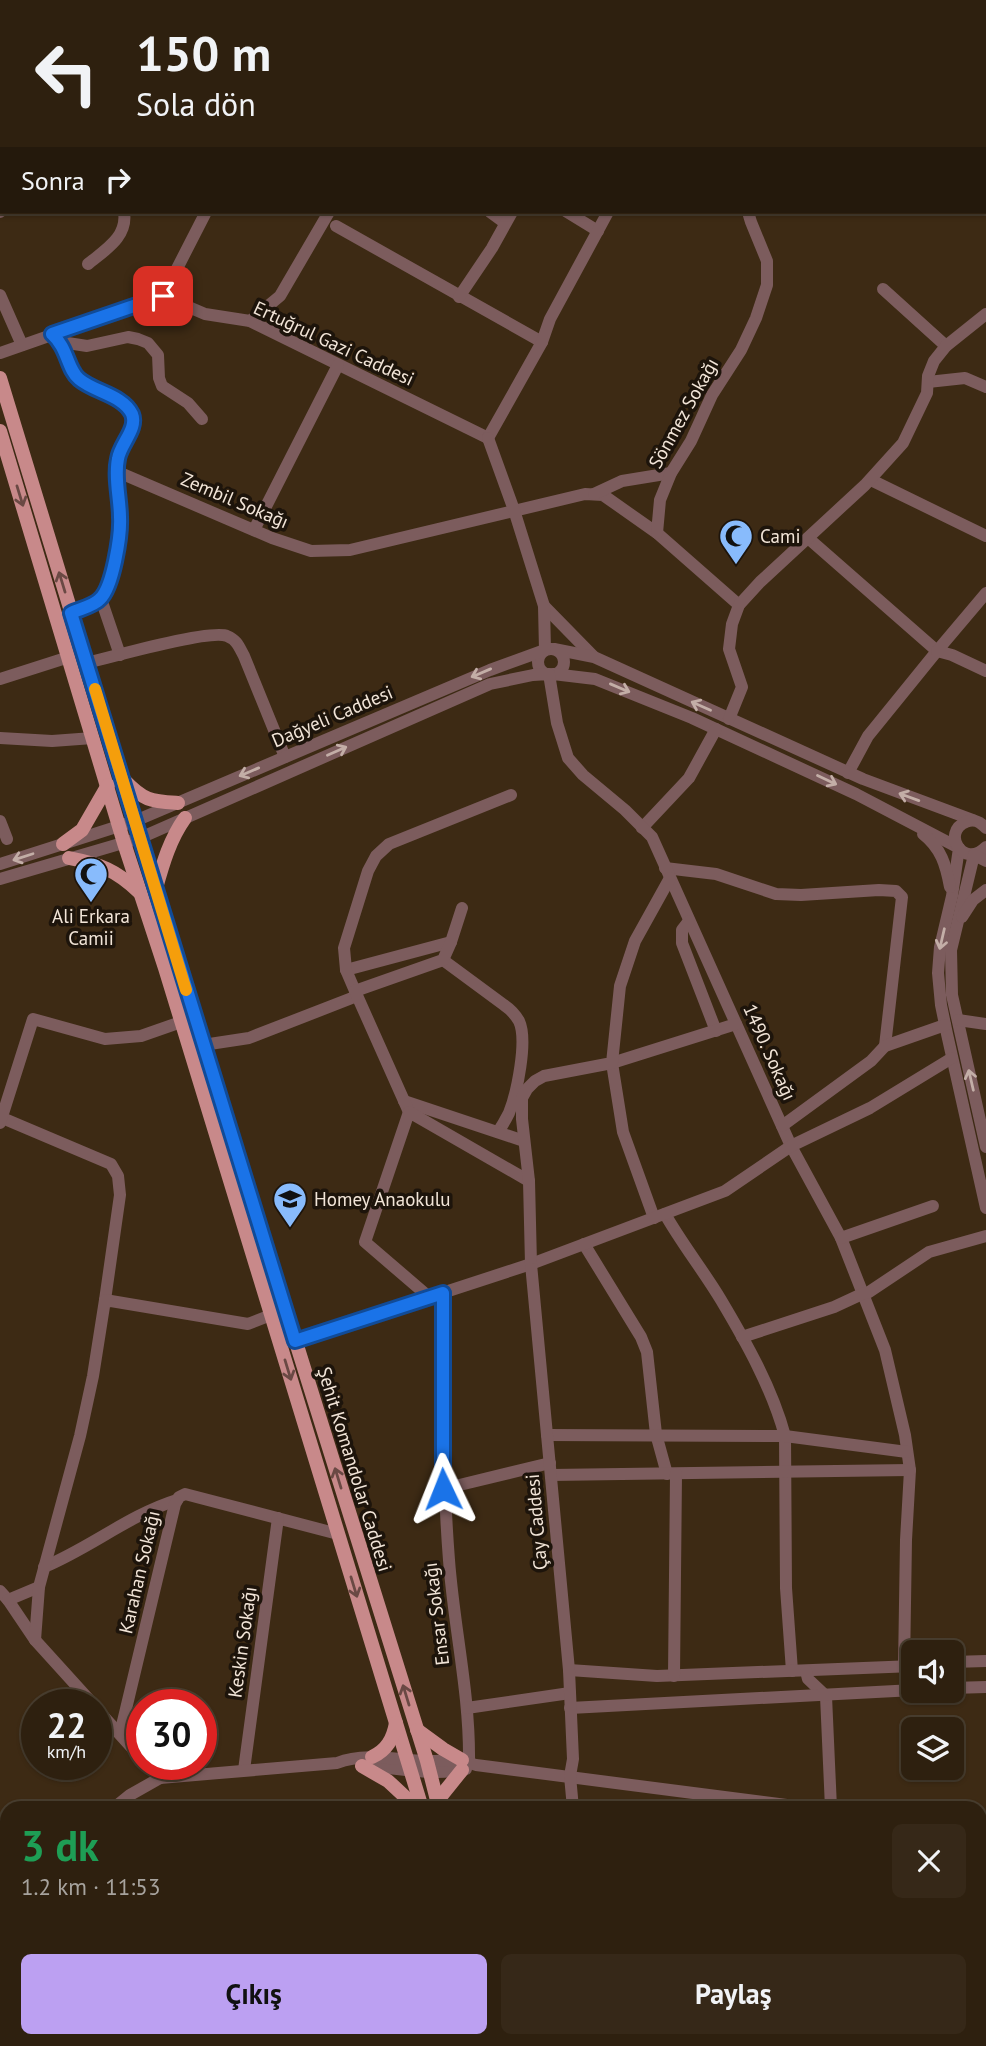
<!DOCTYPE html>
<html lang="tr">
<head>
<meta charset="utf-8">
<style>
  body { margin:0; font-family:"PT Sans",sans-serif; background:#362818; color:#f1f3f6; height:100vh; display:flex; flex-direction:column; font-size:26px; white-space:nowrap }
  * { box-sizing:border-box; margin:0 }
  p { font-size:23px; color:#a7a39e }
  .icon { flex:none; width:38px; height:38px; fill:none; stroke:currentColor; stroke-width:2; stroke-linecap:round; stroke-linejoin:round }
  .map { position:relative; flex:1; overflow:hidden }
  .details { position:absolute; left:0px; top:1801px; width:987px; height:247px; display:flex; flex-direction:column; background:#2e200f; border-radius:21px 21px 0 0; box-shadow:0 2px 5px #0004,0 0 0 2px #493e2f }
  .details>* { flex:none }
  .hud { position:absolute; left:0px; top:0px; width:987px; height:214px; box-shadow:0 2px 5px #0004,0 0 0 2px #493e2f; background:#2e200f; color:#f1f3f6; overflow:hidden }
  .fabs { position:absolute; left:901px; top:1640px; display:grid; gap:14px }
  .fabs a { display:grid; place-items:center; width:63px; height:63px; border-radius:10px; background:#2e200f; box-shadow:0 2px 5px #0004,0 0 0 2px #493e2f; font-size:35px }
  .speed { position:absolute; left:21px; top:1689px; display:flex; gap:14px; font-size:35px; font-weight:700; text-align:center }
  .speed>* { display:grid; place-content:center; width:91px; height:91px; border-radius:50%; background:#2e200f; box-shadow:0 2px 5px #0004,0 0 0 2px #493e2f; line-height:1 }
  .speed small { font-size:18px; font-weight:400 }
  .speed .limit { border:10px solid #d22; background:#fff; color:#111 }
  .pin { position:absolute; display:grid; place-items:center; width:60px; height:60px; color:#fff; margin:-30px; border-radius:14px; box-shadow:0 4px 10px #0006 }
  .me { position:absolute; width:77px; margin:-38px; rotate:358deg; stroke-linejoin:round; filter:drop-shadow(0 0 5px #0008) }
  .turn { display:flex; align-items:center; gap:24px; height:147px; padding:0 21px; font-size:32px }
  .turn .icon { width:91px; height:91px; stroke-width:2.5 }
  .turn b { display:block; font-size:49px; line-height:60px }
  .then { display:flex; align-items:center; height:66px; padding:0 21px; background:#0003; gap:14px; font-size:26px }
  .round { display:grid; place-items:center; flex:none; width:74px; height:74px; border-radius:10px; background:#362818 }
  .overview { display:flex; align-items:center; justify-content:space-between; height:119px; padding:0 21px }
  h1 { font-size:42px; font-weight:700; line-height:52px; color:#1e9e55 }
  .action { display:flex; gap:14px; margin-top:auto; padding:14px 21px }
  .action a { flex:1; height:80px; border-radius:10px; background:#bca0f2; color:#111; font-size:28px; font-weight:700; line-height:80px; text-align:center }
  .action a+a { background:#362818; color:#f1f3f6 }
  .map>svg:first-child { display:block }
  .lines { fill:none; stroke-linecap:round; stroke-linejoin:round }
  .minor { stroke:#7c5c5d; stroke-width:12 }
  .major { stroke:#c8898a; stroke-width:14 }
  .tram { stroke:#a69685; stroke-width:2 }
  .oneway { stroke:#6a4944 }
  .oneway2 { stroke:#c3aea7 }
  .route-casing { stroke:#114b97; stroke-width:18 }
  .route { stroke:#1a73e8; stroke-width:12 }
  .slow { stroke:#f59e0b; stroke-width:12 }
  .labels { text-anchor:middle; stroke-width:7; stroke-linejoin:round; paint-order:stroke }
  .street-label { font-size:19px; fill:#f2e5d8; stroke:#1d140b }
  .poi-label { font-size:19px; fill:#f2e5d8; stroke:#1d140b; text-anchor:start }
</style>
</head>
<body>
<div class="map">
<svg width="986" height="2046" viewBox="0 0 986 2046">
  <rect width="100%" height="100%" fill="#3d2a14"/>
  <g class="lines">
    <g class="minor">
      <path d="M75,0L78,2"/>
      <path d="M159,0L160,2"/>
      <path d="M974,0L977,2"/>
      <path d="M383,2L384,0"/>
      <path d="M787,2L788,0"/>
      <path d="M929,2L931,0"/>
      <path d="M985,6H986"/>
      <path d="M985,200L986,201"/>
      <path d="M0,212L2,210"/>
      <path d="M490,212L505,223"/>
      <path d="M567,212L598,231"/>
      <path d="M336,226L542,342"/>
      <path d="M88,264C105,250 128,237 124,212"/>
      <path d="M883,289L946,346"/>
      <path d="M0,295L22,345"/>
      <path d="M163,296L206,212"/>
      <path d="M459,297L492,248L512,212"/>
      <path d="M250,321L280,296L329,212"/>
      <path d="M52,334C68,348 67,369 79,379C94,392 123,395 132,414C138,429 120,444 118,459C114,477 120,499 120,517C121,535 113,587 100,599C94,606 80,609 71,613"/>
      <path d="M61,342L87,346L128,337L138,339L148,343L158,355L159,378L162,386L188,403L202,419"/>
      <path d="M0,353L163,296L205,314L250,321L488,438"/>
      <path d="M928,382L965,378L986,387"/>
      <path d="M488,438L542,342L550,319L608,212"/>
      <path d="M118,472L272,538L311,551L350,550L585,494L603,495L657,533L739,605"/>
      <path d="M871,480L986,536"/>
      <path d="M594,494L622,481L671,473"/>
      <path d="M254,530L338,365"/>
      <path d="M657,533L660,500L671,473L691,441L712,395L741,350L756,318L767,285V261L751,222L748,212"/>
      <path d="M808,538L937,651L868,736L848,773"/>
      <path d="M986,593L937,651L952,655L986,671"/>
      <path d="M101,599L120,655"/>
      <path d="M544,606L593,656"/>
      <path d="M554,649L594,657L863,779L973,820"/>
      <circle cx="551" cy="662" r="13"/>
      <path d="M87,663C110,657 211,629 227,636C237,640 239,647 244,656L285,757"/>
      <path d="M553,674L595,679L692,718L856,794L959,848L952,896L940,947L938,973L941,1005L947,1034L986,1208"/>
      <path d="M0,679L69,657"/>
      <path d="M729,719L742,687L729,649L732,624L739,605L760,582L865,485L903,443L927,393L928,376L934,361L946,346L986,314"/>
      <path d="M0,738L52,741L93,738"/>
      <path d="M0,821L7,839"/>
      <path d="M642,828L689,778L716,729"/>
      <path d="M986,828C980,822 974,818 966,822C941,832 963,870 986,847"/>
      <path d="M923,834C941,848 946,865 950,887"/>
      <path d="M986,861L974,855L951,950L952,995L986,1147"/>
      <path d="M0,864L135,821L490,670L545,650L544,606L514,510L488,438"/>
      <path d="M665,868L716,874L776,894L801,895L879,890L896,891L902,897L885,1046"/>
      <path d="M0,879L140,838L490,684L533,675L549,674L557,723L568,758L583,775L625,810L652,837L791,1146L841,1238L885,1350L905,1435L910,1470L906,1540L904,1667"/>
      <path d="M962,917L973,900L986,890"/>
      <path d="M689,921L682,930V943L716,1031"/>
      <path d="M443,960L504,1005C510,1009 515,1014 519,1021C528,1040 517,1093 509,1113C506,1119 502,1126 498,1132"/>
      <path d="M346,970L451,942"/>
      <path d="M355,991L346,970L344,948L368,871L376,856L389,844L511,795"/>
      <path d="M958,1020L986,1024"/>
      <path d="M203,1045L249,1038L357,996"/>
      <path d="M404,1101L524,1141"/>
      <path d="M409,1112L355,991L443,960L451,942L462,908"/>
      <path d="M0,1117L111,1164L118,1176L120,1195L105,1300"/>
      <path d="M0,1123L33,1019L105,1039L141,1036L181,1022"/>
      <path d="M782,1126L871,1061L885,1046L945,1025"/>
      <path d="M665,1214C682,1244 703,1270 721,1300C746,1342 772,1388 785,1436L786,1588L792,1671"/>
      <path d="M654,1218L623,1132L612,1063L736,1024"/>
      <path d="M841,1238L933,1206"/>
      <path d="M584,1244L641,1337L647,1352L656,1434L667,1474"/>
      <path d="M443,1293C443,1382 442,1471 449,1560C454,1628 470,1694 469,1762"/>
      <path d="M429,1297L365,1242L409,1112L529,1181"/>
      <path d="M742,1337L834,1307L862,1294L869,1292L929,1252L986,1236"/>
      <path d="M295,1341L531,1264L725,1191L791,1146L870,1108L952,1058"/>
      <path d="M547,1435L785,1436L907,1452"/>
      <path d="M551,1475L910,1470"/>
      <path d="M443,1489L550,1463"/>
      <path d="M44,1567C90,1548 129,1515 177,1500"/>
      <path d="M0,1591L8,1600L35,1640L93,1704"/>
      <path d="M8,1600L39,1587"/>
      <path d="M35,1640L39,1587L80,1436L93,1376L105,1300L248,1324L271,1315"/>
      <path d="M952,1662L986,1661"/>
      <path d="M569,1670L657,1676L914,1666"/>
      <path d="M806,1671L808,1679L826,1696L831,1808"/>
      <path d="M674,1676L676,1474"/>
      <path d="M952,1688L986,1687"/>
      <path d="M96,1708L142,1759"/>
      <path d="M467,1708L570,1693"/>
      <path d="M570,1708L914,1690"/>
      <path d="M120,1734L175,1504L179,1497L185,1494L338,1534"/>
      <path d="M363,1766C397,1767 432,1777 466,1769"/>
      <path d="M244,1770L278,1518"/>
      <path d="M160,1778L337,1763C366,1752 396,1760 426,1761C445,1761 458,1758 476,1765L810,1808"/>
      <path d="M114,1808L130,1795L160,1778L146,1764"/>
      <path d="M573,1808L570,1776L573,1759L569,1670L531,1264L529,1181L522,1119V1098L527,1089L535,1081L544,1076L612,1063L620,986L635,941L670,878"/>
      <path d="M980,1829L986,1830"/>
      <path d="M0,1914L7,1907"/>
      <path d="M0,1963L7,1972"/>
      <path d="M66,2040L70,2046"/>
      <path d="M566,2040L568,2046"/>
      <path d="M623,2040L625,2046"/>
      <path d="M695,2040L696,2046"/>
      <path d="M849,2040L850,2046"/>
      <path d="M952,2040L953,2046"/>
      <path d="M539,2046L552,2040"/>
    </g>
    <g class="major">
      <path d="M0,378L203,1045L427,1761L439,1808"/>
      <path d="M0,431L124,843L165,968L422,1808"/>
      <path d="M124,780C144,801 151,801 178,803"/>
      <path d="M63,844L82,830L108,785"/>
      <path d="M69,858C100,864 116,870 139,892"/>
      <path d="M156,888C163,863 170,839 185,818"/>
      <path d="M417,1730L443,1749L462,1760"/>
      <path d="M372,1757C387,1750 393,1739 396,1723"/>
      <path d="M362,1766L388,1781L417,1808"/>
      <path d="M437,1801L462,1770"/>
      <path d="M0,2001L7,2009"/>
      <path d="M34,2040L38,2046"/>
      <path d="M485,2040L487,2046"/>
      <path d="M502,2040L503,2046"/>
    </g>
    <path class="tram" d="M0,2032L7,2040"/>
  </g>
  <defs><path id="oneway-shaft" d="M-6 0H5M1.5-3L5.5 0L1.5 3" fill="none" stroke-width="1.6" stroke-linecap="round" stroke-linejoin="round" transform="scale(1.75)"/></defs>
  <g class="oneway">
    <use href="#oneway-shaft" transform="translate(20 496) rotate(73)"/>
    <use href="#oneway-shaft" transform="translate(62 582) rotate(-107)"/>
    <use href="#oneway-shaft" transform="translate(288 1370) rotate(73)"/>
    <use href="#oneway-shaft" transform="translate(338 1478) rotate(-107)"/>
    <use href="#oneway-shaft" transform="translate(354 1587) rotate(73)"/>
    <use href="#oneway-shaft" transform="translate(406 1695) rotate(-107)"/>
  </g>
  <g class="oneway2">
    <use href="#oneway-shaft" transform="translate(481 673) rotate(157)"/>
    <use href="#oneway-shaft" transform="translate(620 688) rotate(23)"/>
    <use href="#oneway-shaft" transform="translate(701 706) rotate(-156)"/>
    <use href="#oneway-shaft" transform="translate(337 751) rotate(-24)"/>
    <use href="#oneway-shaft" transform="translate(249 772) rotate(157)"/>
    <use href="#oneway-shaft" transform="translate(827 780) rotate(25)"/>
    <use href="#oneway-shaft" transform="translate(909 797) rotate(-160)"/>
    <use href="#oneway-shaft" transform="translate(23 857) rotate(162)"/>
    <use href="#oneway-shaft" transform="translate(942 939) rotate(103)"/>
    <use href="#oneway-shaft" transform="translate(971 1080) rotate(-103)"/>
  </g>
  <g class="lines">
    <g class="route-casing">
      <path id="route" d="M163,296L52,334C68,348 67,369 79,379C94,392 123,395 132,414C138,429 120,444 118,459C114,477 120,499 120,517C121,535 113,587 100,599C94,606 79,609 71,613L295,1341L443,1293V1489"/>
    </g>
    <use href="#route" class="route"/>
    <path class="slow" d="M95,689L186,990"/>
  </g>
  <defs>
    <g id="mosque-pin" transform="scale(1.75)"><path d="M0 17L-7.5 6A9.5 9.5 0 1 1 7.5 6Z" fill="#88bbfc" stroke="#1d140b"/><path d="M3.5-4.9A6 6 0 1 0 3.5 4.9A5 5 0 1 1 3.5-4.9Z" fill="#111"/></g>
    <g id="school-pin" transform="scale(1.75)"><path d="M0 17L-7.5 6A9.5 9.5 0 1 1 7.5 6Z" fill="#88bbfc" stroke="#1d140b"/><path d="M0-5L7-2L0 1L-7-2ZM-4 1L0 2.5L4 1V4Q0 6-4 4Z" fill="#111"/></g>
  </defs>
  <g fill-rule="evenodd">
    <use href="#mosque-pin" x="736" y="536"/>
    <use href="#mosque-pin" x="91" y="874"/>
    <use href="#school-pin" x="290" y="1199"/>
  </g>
  <g class="labels">
    <g class="street-label">
      <text transform="translate(334 343) rotate(25)" y="7">Ertuğrul Gazi Caddesi</text>
      <text transform="translate(683 413) rotate(-61)" y="7">Sönmez Sokağı</text>
      <text transform="translate(235 500) rotate(23)" y="7">Zembil Sokağı</text>
      <text transform="translate(332 716) rotate(-23)" y="7">Dağyeli Caddesi</text>
      <text transform="translate(770 1052) rotate(66)" y="7">1490. Sokağı</text>
      <text transform="translate(355 1469) rotate(73)" y="7">Şehit Komandolar Caddesi</text>
      <text transform="translate(536 1522) rotate(-95)" y="7">Çay Caddesi</text>
      <text transform="translate(139 1572) rotate(-77)" y="7">Karahan Sokağı</text>
      <text transform="translate(436 1614) rotate(-97)" y="7">Ensar Sokağı</text>
      <text transform="translate(242 1642) rotate(-82)" y="7">Keskin Sokağı</text>
    </g>
    <g class="poi-label">
      <text x="760" y="543">Cami</text>
      <text x="91" y="923" text-anchor="middle">Ali Erkara<tspan x="91" dy="22">Camii</tspan></text>
      <text x="314" y="1206">Homey Anaokulu</text>
    </g>
  </g>
</svg>
<div class="fabs">
<a><svg class="icon" aria-label="sound" viewBox="0 0 24 24"><path d="M4 9h4l5-4v14l-5-4H4zM17 9q2 3 0 6"/></svg></a>
<a><svg class="icon" aria-label="layers" viewBox="0 0 24 24"><path d="M12 4l9 5-9 5-9-5zM3 14l9 5 9-5"/></svg></a>
</div>
<div class="speed"><div>22<small>km/h</small></div><div class="limit">30</div></div>
<div class="pin" style="left:163px;top:296px;background:#d93025"><svg class="icon" aria-label="arrive" viewBox="0 0 24 24"><path d="M6 21V4h12l-3 4 3 4H6"/></svg></div>
<svg class="me" style="left:443px;top:1489px" viewBox="-20 -20 40 40"><path d="M0-17L14 15 0 8-14 15z" fill="#1a73e8" stroke="#fff" stroke-width="4"/></svg>
<div class="hud">
<div class="turn"><svg class="icon" aria-label="left" viewBox="0 0 24 24"><path d="M17 20v-9H6M10 6l-5 5 5 5"/></svg><div><b>150 m</b>Sola dön</div></div>
<div class="then">Sonra<svg class="icon" aria-label="right" viewBox="0 0 24 24"><path d="M7 20v-9h11M14 6l5 5-5 5"/></svg></div>
</div>
<section class="details">
<div class="overview"><div><h1>3 dk</h1><p>1.2 km · 11:53</p></div><a class="round"><svg class="icon" aria-label="close" viewBox="0 0 24 24"><path d="M6 6l12 12M18 6L6 18"/></svg></a></div>
<div class="action"><a>Çıkış</a><a>Paylaş</a></div>
</section>
</div>
</body>
</html>
